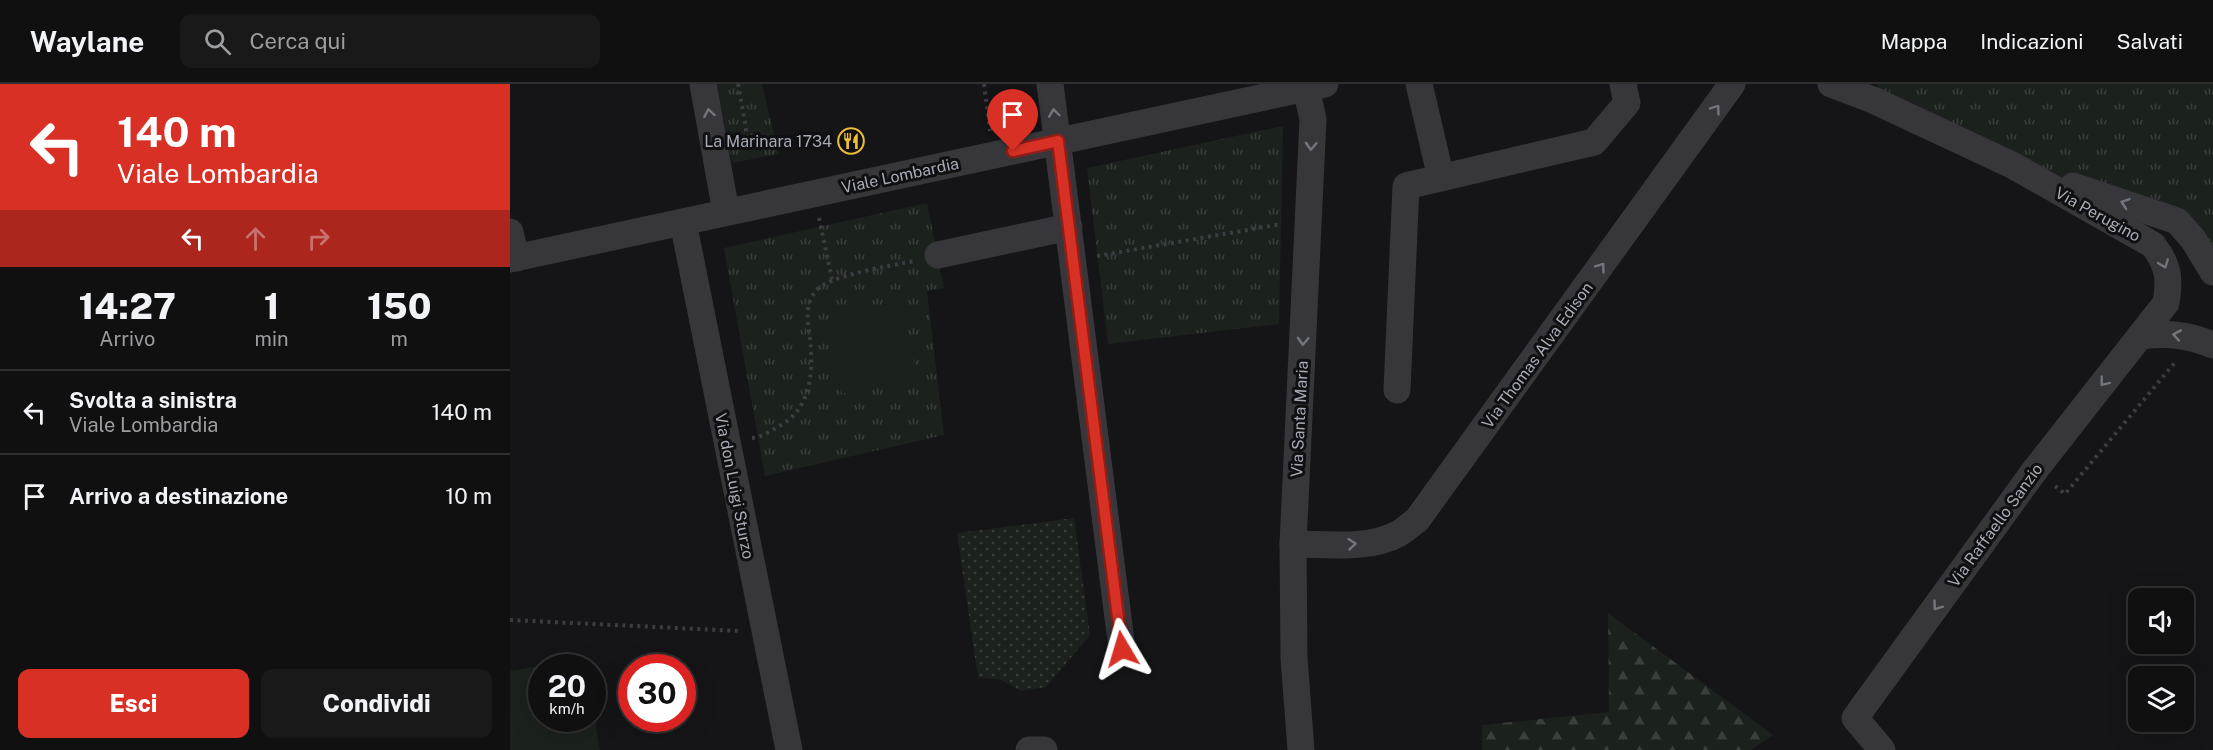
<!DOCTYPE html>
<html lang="it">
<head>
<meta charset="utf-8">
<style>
  body { margin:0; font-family:"Public Sans",sans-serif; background:#19191a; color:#f1f3f6; height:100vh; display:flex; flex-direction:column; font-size:22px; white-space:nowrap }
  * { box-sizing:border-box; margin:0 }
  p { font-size:20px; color:#9c9d9f }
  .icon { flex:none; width:33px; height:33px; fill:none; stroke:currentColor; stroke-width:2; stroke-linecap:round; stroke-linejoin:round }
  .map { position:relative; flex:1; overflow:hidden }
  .panel { display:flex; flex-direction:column; background:#101011; width:510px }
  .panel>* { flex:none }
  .banner { background:#d93025; color:#fff; overflow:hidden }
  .buttons { position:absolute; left:1618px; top:504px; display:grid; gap:12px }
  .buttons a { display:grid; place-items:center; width:66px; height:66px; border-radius:12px; background:#101011; box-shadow:0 6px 24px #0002,0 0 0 2px #303031; font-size:30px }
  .speed { position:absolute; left:18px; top:570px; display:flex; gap:12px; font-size:30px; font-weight:700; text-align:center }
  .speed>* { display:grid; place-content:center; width:78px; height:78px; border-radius:50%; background:#101011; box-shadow:0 6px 24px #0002,0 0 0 2px #303031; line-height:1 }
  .speed small { font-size:15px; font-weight:400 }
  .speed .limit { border:9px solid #d22; background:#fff; color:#111 }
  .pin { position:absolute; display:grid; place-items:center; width:51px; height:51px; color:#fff; margin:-62px -26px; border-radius:50% 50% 50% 0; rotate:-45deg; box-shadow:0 0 6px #0007 }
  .pin .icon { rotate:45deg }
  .me { position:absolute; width:66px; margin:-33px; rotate:353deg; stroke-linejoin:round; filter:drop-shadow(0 0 4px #0008) }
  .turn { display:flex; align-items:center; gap:21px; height:126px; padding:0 18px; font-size:27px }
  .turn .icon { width:78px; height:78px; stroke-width:2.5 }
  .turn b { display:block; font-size:42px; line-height:51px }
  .lanes { display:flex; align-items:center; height:57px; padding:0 18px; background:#0003; justify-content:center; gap:30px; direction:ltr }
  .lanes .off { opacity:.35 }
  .eta { display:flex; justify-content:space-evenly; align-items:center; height:102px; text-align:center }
  .eta b { font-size:36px; font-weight:800; line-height:42px }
  .action { display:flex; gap:12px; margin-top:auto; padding:12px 18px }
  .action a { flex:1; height:69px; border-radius:12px; background:#d93025; color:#fff; font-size:24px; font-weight:800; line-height:69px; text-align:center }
  .action a+a { background:#19191a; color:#f1f3f6 }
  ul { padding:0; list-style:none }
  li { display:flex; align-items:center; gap:18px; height:84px; padding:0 18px; border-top:2px solid #303031 }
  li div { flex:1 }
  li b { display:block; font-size:22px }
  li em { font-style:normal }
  header { display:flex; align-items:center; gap:36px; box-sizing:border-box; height:84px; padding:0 30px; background:#101011; border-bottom:2px solid #303031 }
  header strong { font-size:28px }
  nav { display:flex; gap:33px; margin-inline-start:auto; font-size:21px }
  .search { width:420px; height:54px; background:#19191a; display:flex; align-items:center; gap:15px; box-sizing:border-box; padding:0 21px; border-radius:12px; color:#9c9d9f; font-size:22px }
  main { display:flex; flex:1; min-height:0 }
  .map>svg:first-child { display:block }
  .grass { fill:url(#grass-dots) }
  .forest { fill:url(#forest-firs) }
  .park { fill:url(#park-tufts) }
  .pitch { fill:#1b211c }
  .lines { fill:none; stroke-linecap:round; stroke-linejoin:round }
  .path { stroke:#3c3d42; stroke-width:4; stroke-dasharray:3 4.5; stroke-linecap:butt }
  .minor { stroke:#36363b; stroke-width:27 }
  .oneway { stroke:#74767f }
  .route-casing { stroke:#8d1f18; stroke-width:15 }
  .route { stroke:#d93025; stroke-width:10 }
  .labels { text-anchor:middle; stroke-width:6; stroke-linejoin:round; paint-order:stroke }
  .poi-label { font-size:16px; fill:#a7aab7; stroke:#101012; text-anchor:end }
  .street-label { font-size:16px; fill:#a7aab7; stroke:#101012 }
</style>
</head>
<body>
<header>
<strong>Waylane</strong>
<div class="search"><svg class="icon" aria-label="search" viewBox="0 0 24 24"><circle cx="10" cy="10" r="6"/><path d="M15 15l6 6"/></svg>Cerca qui</div>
<nav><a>Mappa</a><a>Indicazioni</a><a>Salvati</a></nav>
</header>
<main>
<section class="panel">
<div class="banner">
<div class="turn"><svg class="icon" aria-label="left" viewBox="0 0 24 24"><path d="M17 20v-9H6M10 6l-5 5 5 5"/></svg><div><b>140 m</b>Viale Lombardia</div></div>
<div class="lanes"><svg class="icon" aria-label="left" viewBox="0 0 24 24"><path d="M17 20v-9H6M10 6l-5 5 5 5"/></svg><svg class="icon off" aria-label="ahead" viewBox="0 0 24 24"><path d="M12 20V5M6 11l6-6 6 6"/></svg><svg class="icon off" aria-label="right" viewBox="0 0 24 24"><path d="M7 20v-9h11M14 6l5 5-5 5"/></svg></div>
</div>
<div class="eta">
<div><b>14:27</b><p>Arrivo</p></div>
<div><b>1</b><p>min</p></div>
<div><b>150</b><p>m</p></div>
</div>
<ul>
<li><svg class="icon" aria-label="left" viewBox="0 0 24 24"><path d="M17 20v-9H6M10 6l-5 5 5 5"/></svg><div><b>Svolta a sinistra</b><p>Viale Lombardia</p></div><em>140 m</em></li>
<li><svg class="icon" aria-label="arrive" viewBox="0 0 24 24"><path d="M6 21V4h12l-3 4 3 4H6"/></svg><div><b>Arrivo a destinazione</b></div><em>10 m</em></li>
</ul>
<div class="action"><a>Esci</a><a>Condividi</a></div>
</section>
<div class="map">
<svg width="1703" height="666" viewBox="0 0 1703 666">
  <defs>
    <pattern id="grass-dots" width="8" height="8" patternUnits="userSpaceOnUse" patternTransform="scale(1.5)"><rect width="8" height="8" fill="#1b211c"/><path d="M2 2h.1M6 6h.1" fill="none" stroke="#393f3b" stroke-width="1.8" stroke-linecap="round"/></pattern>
    <pattern id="forest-firs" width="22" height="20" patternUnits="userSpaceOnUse" patternTransform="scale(1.5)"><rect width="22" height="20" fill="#1b211c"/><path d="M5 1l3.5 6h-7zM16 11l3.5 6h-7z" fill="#393f3b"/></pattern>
    <pattern id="park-tufts" width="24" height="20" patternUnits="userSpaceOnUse" patternTransform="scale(1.5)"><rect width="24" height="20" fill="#1b211c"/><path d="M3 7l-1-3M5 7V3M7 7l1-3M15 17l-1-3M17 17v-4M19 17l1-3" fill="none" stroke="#393f3b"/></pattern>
  </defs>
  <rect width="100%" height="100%" fill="#151517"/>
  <path class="grass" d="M564,434L580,551L536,603L511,607L489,595L468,594L447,449Z"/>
  <path class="forest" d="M1098,529L1263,651L1241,666H972V641L1099,628Z"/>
  <g class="park">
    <path d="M206,0H252L269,70L222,79Z"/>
    <path d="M1367,0H1703V188L1683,155L1365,15Z"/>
    <path d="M773,42L769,240L598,260L577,84Z"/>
    <path d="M417,119L434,204L417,207L434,351L255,392L214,164Z"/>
  </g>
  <g class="pitch">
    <path d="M389,217L408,292L332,310L313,237Z"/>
    <path d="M73,574L75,583L32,584V634H82L83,625L90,666H0V587Z"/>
  </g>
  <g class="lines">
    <g class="path">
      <path d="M228,0L236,44V58L231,63"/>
      <path d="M474,0L480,47"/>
      <path d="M309,134L322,195"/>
      <path d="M587,172L772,140"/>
      <path d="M242,354C253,353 262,346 271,341C298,326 303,294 301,265C300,245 292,226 305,208C317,191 381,182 404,177"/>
      <path d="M1545,402L1555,410L1667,276"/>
      <path d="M0,536L230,547"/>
    </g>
    <g class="minor">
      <path d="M193,0L216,128"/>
      <path d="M540,0L612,565"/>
      <path d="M909,0L931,94"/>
      <path d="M1321,0L1363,16L1502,81L1643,161C1659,182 1660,194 1656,219L1525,386L1345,634L1372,666"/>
      <path d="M1563,102L1667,137L1683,155L1703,188"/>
      <path d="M173,138L279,666"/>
      <path d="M0,148L6,174"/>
      <path d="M428,171L559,143"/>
      <path d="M0,175L815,0"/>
      <path d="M1630,252C1658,249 1676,250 1703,261"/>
      <path d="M887,306L896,102L1084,58L1117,19L1113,0"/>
      <path d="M783,460C816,460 858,466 888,450C895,446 901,440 907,436L1222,0"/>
      <path d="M519,666H534"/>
      <path d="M791,666L784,574L783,460L803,35L796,4"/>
    </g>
  </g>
  <defs><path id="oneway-chevron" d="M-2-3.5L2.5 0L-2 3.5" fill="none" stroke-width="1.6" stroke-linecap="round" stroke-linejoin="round" transform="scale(1.5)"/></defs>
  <g class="oneway">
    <use href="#oneway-chevron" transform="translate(1206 25) rotate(-54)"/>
    <use href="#oneway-chevron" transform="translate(199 29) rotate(-100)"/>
    <use href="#oneway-chevron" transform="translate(544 29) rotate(-98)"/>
    <use href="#oneway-chevron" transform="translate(801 62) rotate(93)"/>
    <use href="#oneway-chevron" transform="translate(1615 119) rotate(-161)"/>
    <use href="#oneway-chevron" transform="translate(1654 180) rotate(69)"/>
    <use href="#oneway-chevron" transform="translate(1091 183) rotate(-54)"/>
    <use href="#oneway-chevron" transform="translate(1667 251) rotate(-170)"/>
    <use href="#oneway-chevron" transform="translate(793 257) rotate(93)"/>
    <use href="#oneway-chevron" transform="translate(1594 298) rotate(128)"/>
    <use href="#oneway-chevron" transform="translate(842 460) rotate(-5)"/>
    <use href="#oneway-chevron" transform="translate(1427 522) rotate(126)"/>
  </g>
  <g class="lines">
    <g class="route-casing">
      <path id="route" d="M503,67L548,57L612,565"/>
    </g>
    <use href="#route" class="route"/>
  </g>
  <defs>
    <g id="restaurant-ring" transform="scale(1.35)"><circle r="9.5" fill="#101012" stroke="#efbd34" stroke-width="1.5"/><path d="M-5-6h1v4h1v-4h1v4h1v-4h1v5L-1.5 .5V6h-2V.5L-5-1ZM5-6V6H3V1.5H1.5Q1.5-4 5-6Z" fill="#efbd34"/></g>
  </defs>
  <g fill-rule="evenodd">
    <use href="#restaurant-ring" x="341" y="57"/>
  </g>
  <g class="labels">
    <g class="poi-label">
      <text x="322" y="63">La Marinara 1734</text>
    </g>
    <g class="street-label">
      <text transform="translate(390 91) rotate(-12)" y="6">Viale Lombardia</text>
      <text transform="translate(1588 130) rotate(29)" y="6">Via Perugino</text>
      <text transform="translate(1027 271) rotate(-54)" y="6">Via Thomas Alva Edison</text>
      <text transform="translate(789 335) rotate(-87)" y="6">Via Santa Maria</text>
      <text transform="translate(225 402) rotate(79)" y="6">Via don Luigi Sturzo</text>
      <text transform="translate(1485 441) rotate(-54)" y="6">Via Raffaello Sanzio</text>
    </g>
  </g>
</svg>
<div class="buttons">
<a><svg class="icon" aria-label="sound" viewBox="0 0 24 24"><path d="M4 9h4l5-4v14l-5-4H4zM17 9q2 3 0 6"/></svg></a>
<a><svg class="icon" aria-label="layers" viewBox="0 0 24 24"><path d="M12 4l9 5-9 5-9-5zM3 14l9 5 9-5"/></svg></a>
</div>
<div class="speed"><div>20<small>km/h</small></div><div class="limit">30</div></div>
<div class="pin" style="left:503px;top:67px;background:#d93025"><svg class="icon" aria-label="arrive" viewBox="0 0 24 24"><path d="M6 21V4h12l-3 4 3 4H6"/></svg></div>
<svg class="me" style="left:612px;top:565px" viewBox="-20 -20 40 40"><path d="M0-17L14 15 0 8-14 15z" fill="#d93025" stroke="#fff" stroke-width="4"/></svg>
</div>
</main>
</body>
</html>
